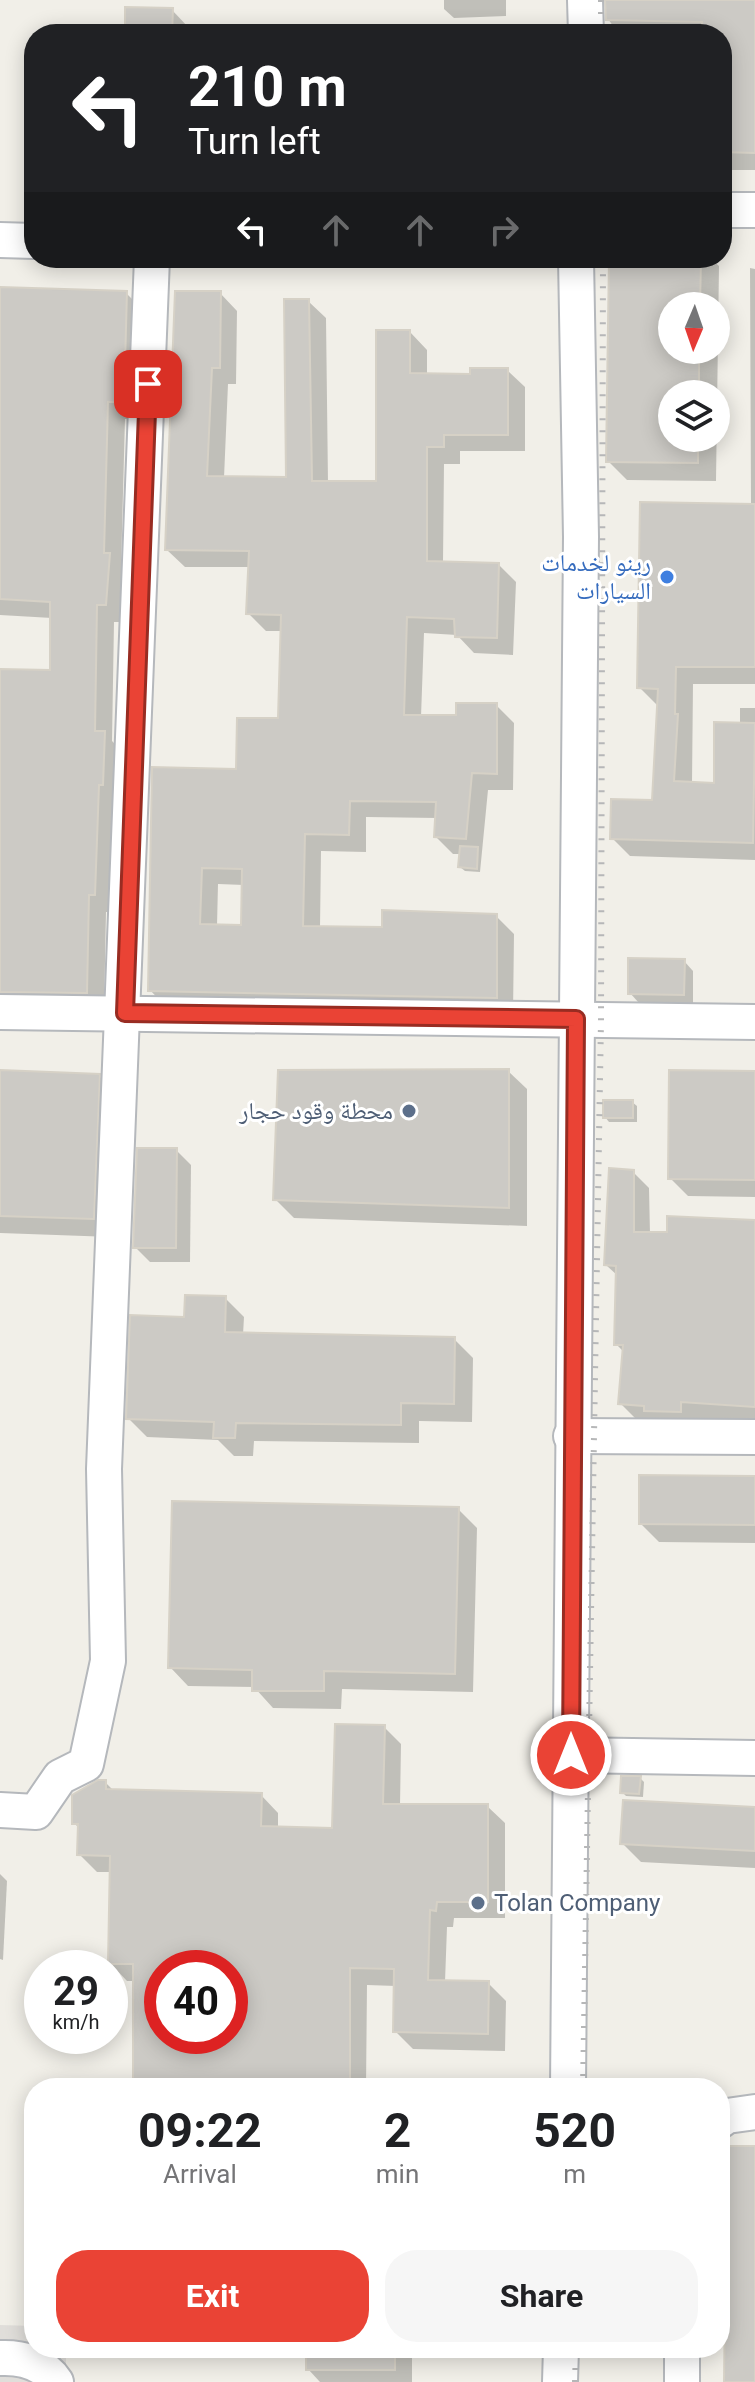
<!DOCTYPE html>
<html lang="en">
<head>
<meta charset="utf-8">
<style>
  body { margin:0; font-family:Roboto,"Noto Naskh Arabic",sans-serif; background:#f6f6f6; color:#202124; height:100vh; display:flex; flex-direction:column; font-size:30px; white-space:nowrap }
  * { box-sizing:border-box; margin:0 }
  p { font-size:26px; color:#757577 }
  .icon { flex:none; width:44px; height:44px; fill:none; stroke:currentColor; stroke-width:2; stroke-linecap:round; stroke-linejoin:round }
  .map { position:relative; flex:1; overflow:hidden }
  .drawer { position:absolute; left:24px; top:2078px; width:706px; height:280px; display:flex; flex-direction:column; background:#fff; border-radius:32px; box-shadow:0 4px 20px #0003 }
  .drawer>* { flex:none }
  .top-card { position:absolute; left:24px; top:24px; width:708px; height:244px; border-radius:32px; box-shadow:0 4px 20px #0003; background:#202124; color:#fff; overflow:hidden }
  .needle { width:52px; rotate:182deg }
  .controls { position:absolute; left:658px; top:292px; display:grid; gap:16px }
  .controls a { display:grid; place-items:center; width:72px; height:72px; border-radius:50%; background:#fff; box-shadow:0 4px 20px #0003; font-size:40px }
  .speed { position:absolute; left:24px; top:1950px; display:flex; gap:16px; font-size:40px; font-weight:700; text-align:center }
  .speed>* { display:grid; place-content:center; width:104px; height:104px; border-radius:50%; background:#fff; box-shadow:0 4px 20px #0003; line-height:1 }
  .speed small { font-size:20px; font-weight:400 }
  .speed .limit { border:12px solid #d22; background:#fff; color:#111 }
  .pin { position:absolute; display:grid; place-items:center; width:68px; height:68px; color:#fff; margin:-34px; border-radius:16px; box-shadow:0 4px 12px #0006 }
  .me { position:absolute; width:88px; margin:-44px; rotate:0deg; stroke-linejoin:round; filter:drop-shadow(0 0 6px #0008) }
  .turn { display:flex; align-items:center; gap:28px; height:168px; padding:0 32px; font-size:36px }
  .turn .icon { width:104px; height:104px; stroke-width:2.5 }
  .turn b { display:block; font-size:56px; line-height:68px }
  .lanes { display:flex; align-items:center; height:76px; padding:0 32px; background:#0003; justify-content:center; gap:40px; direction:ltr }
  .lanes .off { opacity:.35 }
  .eta { display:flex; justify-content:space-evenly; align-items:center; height:136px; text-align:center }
  .eta b { font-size:48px; font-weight:700; line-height:56px }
  .action { display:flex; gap:16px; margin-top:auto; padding:16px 32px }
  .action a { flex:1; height:92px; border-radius:32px; background:#ea4335; color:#fff; font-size:32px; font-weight:700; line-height:92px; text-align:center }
  .action a+a { background:#f6f6f6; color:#202124 }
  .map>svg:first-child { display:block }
  .industrial { fill:#e0deda }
  .shadow { fill:#0003; fill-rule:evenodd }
  .building { fill:#cccac5; stroke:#d6d1c6; stroke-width:2; fill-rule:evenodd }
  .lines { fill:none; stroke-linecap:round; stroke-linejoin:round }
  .minor-casing { stroke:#b5b8bc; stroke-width:38 }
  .minor { stroke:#fff; stroke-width:34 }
  .rail { stroke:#b6b7b8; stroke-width:6; stroke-dasharray:2 10; stroke-linecap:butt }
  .route-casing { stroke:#982c22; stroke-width:20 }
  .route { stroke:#ea4335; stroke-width:14 }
  .shop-dot { fill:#3f7fe0; stroke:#fff; stroke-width:3 }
  .service-dot { fill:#5c6f8a; stroke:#fff; stroke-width:3 }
  .labels { text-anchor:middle; stroke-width:6; stroke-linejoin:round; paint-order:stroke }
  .shop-label { font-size:24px; fill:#366cbe; stroke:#fff; text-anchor:end }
  .service-label { font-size:24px; fill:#4e5e75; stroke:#fff; text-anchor:end }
</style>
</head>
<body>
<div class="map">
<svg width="755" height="2382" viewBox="0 0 755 2382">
  <rect width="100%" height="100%" fill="#f1efe8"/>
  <path class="industrial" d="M0,2325L34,2326V2348H66V2382H0Z"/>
  <g class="shadow">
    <path d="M444,0H506V16L454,18L444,9Z"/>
    <path d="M607,0H755V170H722V34H619L608,19Z"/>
    <path d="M172,10L189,28V34H127Z"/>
    <path d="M611,258H710L719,266L716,481L627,480L608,461ZM672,306H716V350H672ZM672,394H716V438H672Z"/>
    <path d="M750,268L755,269V684H693L692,784L716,785L740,724V708H755V860L630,856L612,838L654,803L657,705L639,687L751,506Z"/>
    <path d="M0,289L126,293L144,311L141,419H125L121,567L127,573L123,622H114L112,741L122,751L112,912H106L104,1010H0V671L52,672V618L0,615Z"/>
    <path d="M220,293L237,311L236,384H228L224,478L288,479L308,301L326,318L328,483H378L410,332L427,350V375L472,376L507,370L525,387V451H460V464H444L443,563L499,565L516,582L513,655L474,653L457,635L424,633L421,717H458L496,705L514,723L513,790H488L480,872L465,871L460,867L461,854H453L436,837L437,818L366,817V852L321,851L320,928L384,930L496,916L514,934L513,1014L167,1008L150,990L238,771L280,720L283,631H266L248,613L250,567H185L167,550ZM218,884L244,885L243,927L217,926Z"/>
    <path d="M684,961L693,971V1004L639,1003L630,993Z"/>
    <path d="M508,1071L527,1089V1226L294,1218L275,1199Z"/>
    <path d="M0,1072L99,1076L118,1095L112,1237L0,1233Z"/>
    <path d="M755,1073V1197L688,1196L670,1178Z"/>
    <path d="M632,1102L637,1106V1122H609L605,1117Z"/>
    <path d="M176,1150L191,1165L190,1262H150L135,1247Z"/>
    <path d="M633,1172L649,1188L650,1234L755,1222V1422L697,1418V1428L637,1420L620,1403L625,1353L616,1344L618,1276L606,1265Z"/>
    <path d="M225,1298L244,1317L243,1335L454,1339L473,1358L472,1422L419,1421V1443L254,1441L253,1456H234L218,1440L147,1437L128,1418L186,1319Z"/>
    <path d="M755,1478V1543L659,1542L641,1524Z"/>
    <path d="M458,1509L477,1528L473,1692L342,1689L341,1709L273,1708L254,1687L188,1686L170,1667Z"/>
    <path d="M384,1727L401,1744L400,1806H487L505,1823V1918H454L453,1927H447L445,1982L488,1983L506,2001L505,2051L413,2049L395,2031L396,1986L367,1985L366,2088H135V1981H127L110,1963L111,1872H97L79,1854L80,1829L74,1823L105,1782L114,1791L261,1795L278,1813V1828L334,1830ZM162,1968H230V2036H162Z"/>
    <path d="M640,1778L644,1782L643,1797L626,1796L622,1792Z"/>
    <path d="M755,1809V1868L641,1862L622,1843Z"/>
    <path d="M0,1874L7,1881L3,1960L0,1959Z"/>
    <path d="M308,2348H412V2382H320L308,2369Z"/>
  </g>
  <g class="building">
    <path d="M605,0H755V153L722,152V34H702V22L606,20Z"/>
    <path d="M125,7L173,8L172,34H125Z"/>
    <path d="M609,258H701L700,306H672V350H699V394H672V438H698V463L606,462Z"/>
    <path d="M0,287L127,291L124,402H108L104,553H110L106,605H97L95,731H105L103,785H99L95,895H89L87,993L0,992V669L50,670V602L0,599Z"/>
    <path d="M175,291H221L220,368H212L207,476L286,477L284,299H309L312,481H376V330H410V373L470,374V368H508V435H444V447H427V561L499,563L497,638L455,637L454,619L407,617L404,715H456V703H497V774L472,773L466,839L434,837L436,802L350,801L349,835L305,834L303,926L382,927V910L497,914V998L148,991L152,767L236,769L237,718H278L281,615L246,614L249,551L165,550ZM202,868L242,869L241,925L200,924Z"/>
    <path d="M640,502L755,504V667H676L675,714H678L674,781L714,783V722L755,723L753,843L610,839L611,799L652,800L658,689L637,688Z"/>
    <path d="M460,846L478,847L477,869L458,867Z"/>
    <path d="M628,958L685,959L684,995L628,994Z"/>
    <path d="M509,1069V1208L273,1200L278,1070Z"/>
    <path d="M0,1070L100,1074L94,1219L0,1216Z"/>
    <path d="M669,1070L755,1071V1180L668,1179Z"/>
    <rect x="603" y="1100" width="30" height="18"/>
    <path d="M137,1148H177L176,1248H133Z"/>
    <path d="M609,1168L634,1170V1232H667V1216L755,1220V1407L681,1402V1412L644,1411V1406L618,1404L623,1345H614L616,1266L604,1265Z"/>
    <path d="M185,1295L226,1296L225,1332L455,1337L454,1404L401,1403V1425L236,1423L235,1438H213L214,1422L126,1419L130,1315L184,1317Z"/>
    <path d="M639,1475L755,1476V1525L639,1524Z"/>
    <path d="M172,1501L459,1507L455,1674L324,1671V1691H252V1670L168,1668Z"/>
    <path d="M335,1724L385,1725L383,1804H488V1902H437L436,1911L430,1910L428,1980L489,1981L488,2034L393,2032L394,1969L350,1968V2088H133V1964H108L110,1856L77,1855L78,1824H72V1795L98,1780H106V1789L262,1793L261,1826L332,1828ZM162,1965L230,1966V2036H162Z"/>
    <path d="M621,1776H641L639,1794L620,1793Z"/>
    <path d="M623,1800L755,1807V1851L620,1844Z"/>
    <path d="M727,2146H755V2382H724Z"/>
    <rect x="306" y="2348" width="89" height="22"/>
  </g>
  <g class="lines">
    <g class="minor-casing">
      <g id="minor">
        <path d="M585,0L586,34"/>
        <path d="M722,210H755"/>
        <path d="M0,240L34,241"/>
        <path d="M0,1012L755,1022"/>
        <path d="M571,1436L755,1437"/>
        <path d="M571,1755L755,1758"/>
        <path d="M0,1810L36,1812L60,1777L86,1764L108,1661L104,1469L152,258"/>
        <path d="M568,2088L581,537L576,258"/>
        <path d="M720,2121L727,2116L755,2112"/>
        <path d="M0,2358C22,2357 44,2363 56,2382"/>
        <path d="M560,2382L561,2348"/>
        <path d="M682,2382V2348"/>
      </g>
    </g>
    <use href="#minor" class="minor"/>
    <g class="rail">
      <path d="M601,0V34"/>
      <path d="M583,2088L601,1021L603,258"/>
      <path d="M575,2382L576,2348"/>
    </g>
  </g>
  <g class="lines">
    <g class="route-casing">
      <path id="route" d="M148,384L125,1013L576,1019L571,1755"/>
    </g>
    <use href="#route" class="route"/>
  </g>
  <circle class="shop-dot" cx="667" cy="577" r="8"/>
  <g class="service-dot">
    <circle cx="409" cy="1111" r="8"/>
    <circle cx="478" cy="1903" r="8"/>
  </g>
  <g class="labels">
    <g class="shop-label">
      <text x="651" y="571">رينو لخدمات<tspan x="651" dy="28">السيارات</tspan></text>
    </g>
    <g class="service-label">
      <text x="393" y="1119">محطة وقود حجار</text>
      <text x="494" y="1911" text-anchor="start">Tolan Company</text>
    </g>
  </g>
</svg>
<div class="controls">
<a><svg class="needle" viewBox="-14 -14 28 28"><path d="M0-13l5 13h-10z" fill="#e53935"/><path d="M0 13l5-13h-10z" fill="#757577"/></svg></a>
<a><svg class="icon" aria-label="layers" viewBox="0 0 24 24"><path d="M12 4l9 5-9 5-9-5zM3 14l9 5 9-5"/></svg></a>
</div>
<div class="speed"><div>29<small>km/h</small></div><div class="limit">40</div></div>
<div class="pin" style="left:148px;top:384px;background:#d93025"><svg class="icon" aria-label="arrive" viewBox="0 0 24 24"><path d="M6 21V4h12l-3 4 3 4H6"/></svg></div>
<svg class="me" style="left:571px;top:1755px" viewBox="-20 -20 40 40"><circle r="17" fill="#ea4335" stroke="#fff" stroke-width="3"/><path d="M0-11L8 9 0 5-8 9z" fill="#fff"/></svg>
<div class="top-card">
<div class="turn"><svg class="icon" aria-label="left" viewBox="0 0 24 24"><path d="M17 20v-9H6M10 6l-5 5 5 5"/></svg><div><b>210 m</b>Turn left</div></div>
<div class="lanes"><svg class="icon" aria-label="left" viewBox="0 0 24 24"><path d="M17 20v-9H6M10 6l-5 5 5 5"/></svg><svg class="icon off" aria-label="ahead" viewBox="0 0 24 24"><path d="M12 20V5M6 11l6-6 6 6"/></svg><svg class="icon off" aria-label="ahead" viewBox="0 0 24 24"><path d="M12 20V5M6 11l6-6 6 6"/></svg><svg class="icon off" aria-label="right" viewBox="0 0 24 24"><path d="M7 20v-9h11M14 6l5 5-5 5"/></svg></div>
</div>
<section class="drawer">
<div class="eta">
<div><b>09:22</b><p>Arrival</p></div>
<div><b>2</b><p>min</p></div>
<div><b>520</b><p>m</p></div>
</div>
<div class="action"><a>Exit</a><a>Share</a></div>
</section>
</div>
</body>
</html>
